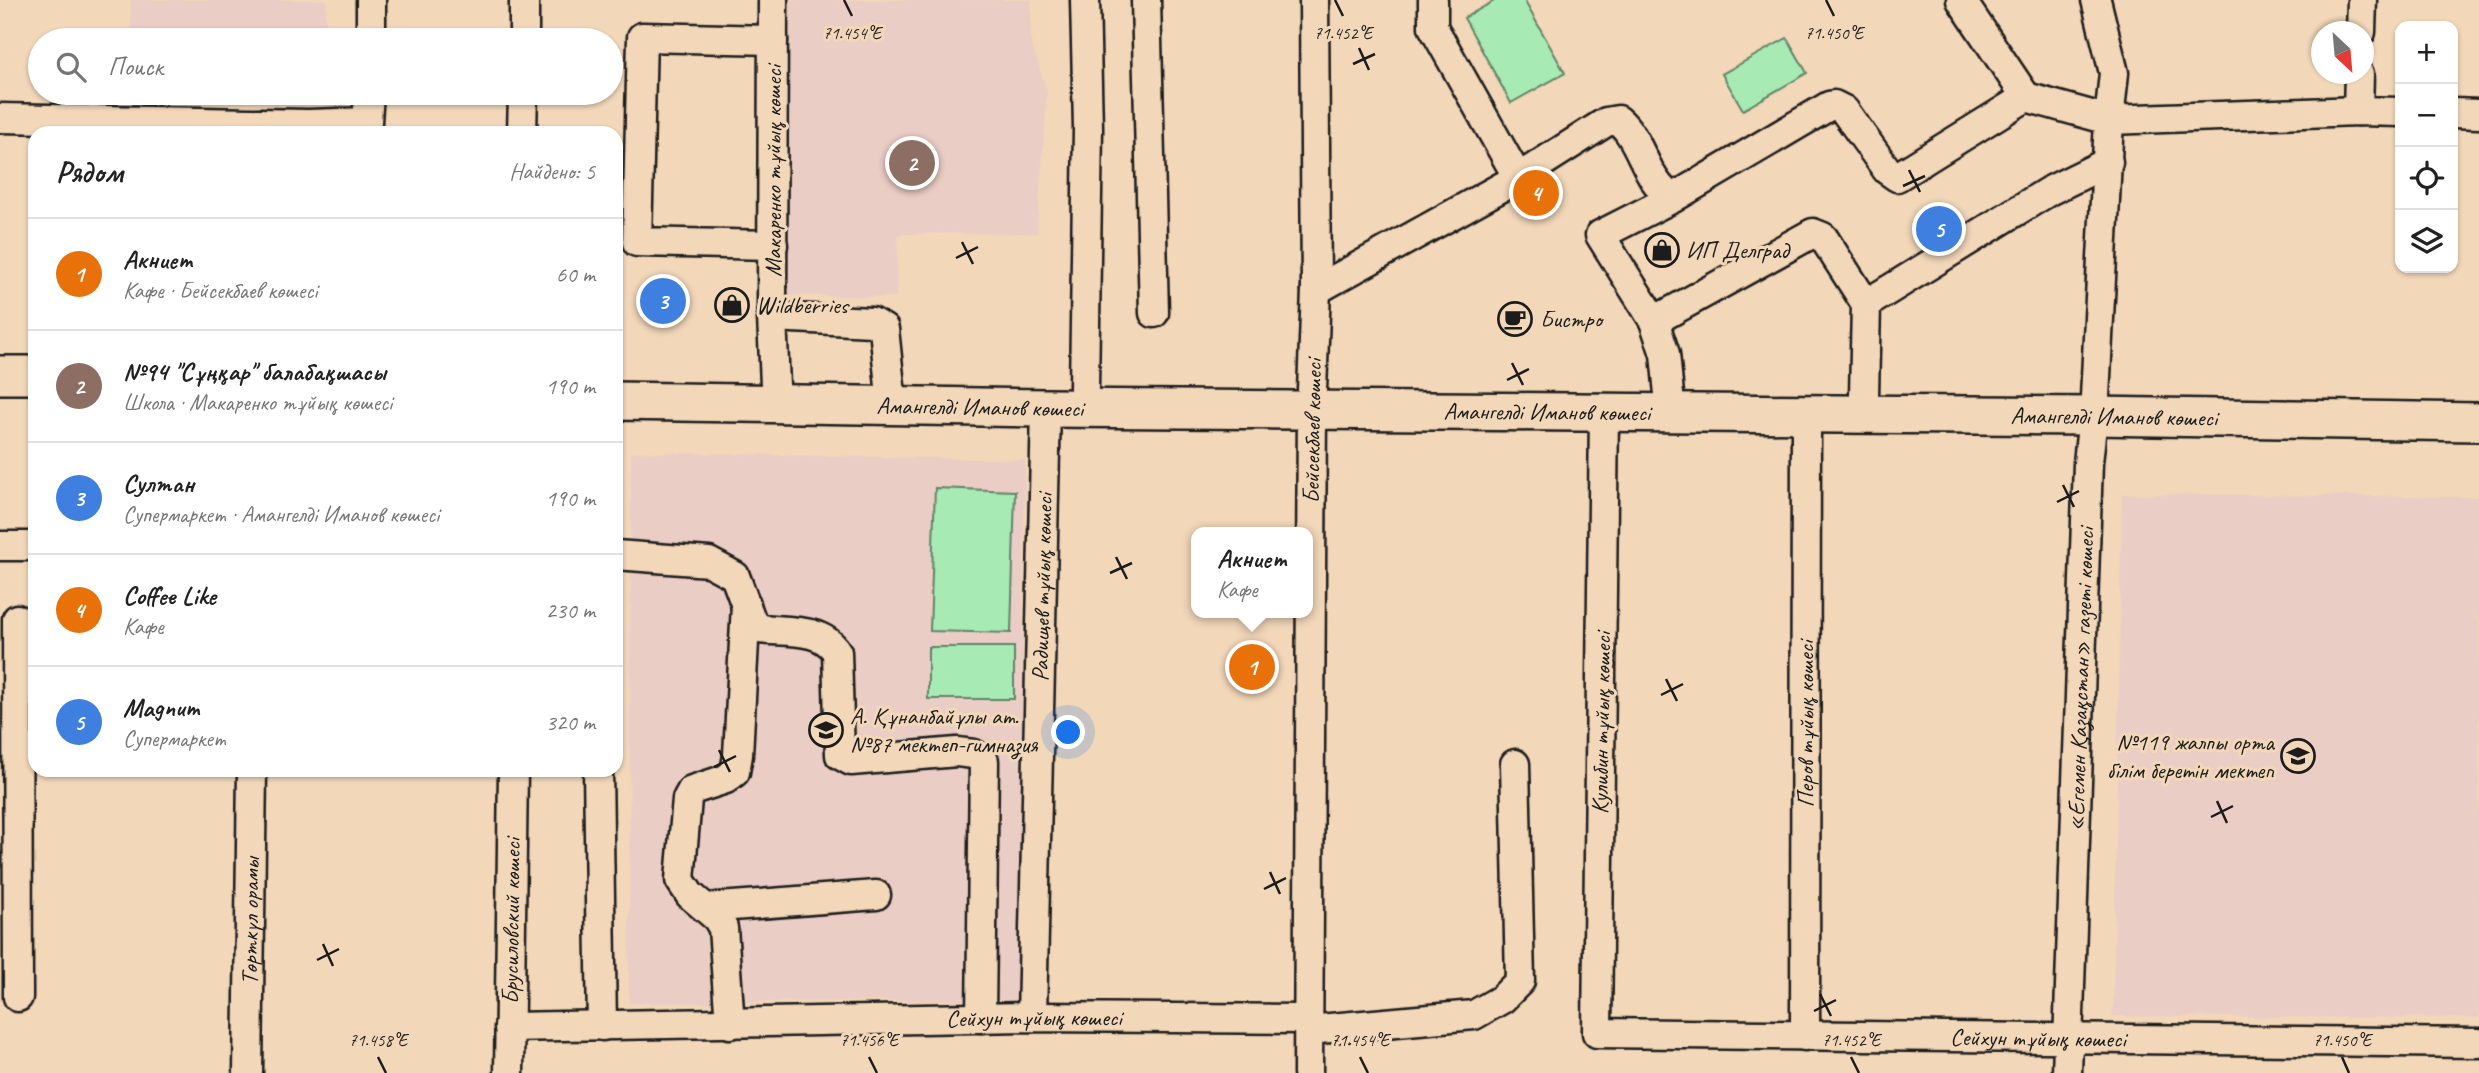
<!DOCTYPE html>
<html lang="ru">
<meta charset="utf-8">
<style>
:root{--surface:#fff;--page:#f2f2f2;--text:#222;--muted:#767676;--line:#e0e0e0;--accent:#b45309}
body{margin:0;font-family:Caveat,sans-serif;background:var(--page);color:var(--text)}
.controls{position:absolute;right:21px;top:21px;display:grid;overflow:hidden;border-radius:14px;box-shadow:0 2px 5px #0004}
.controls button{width:63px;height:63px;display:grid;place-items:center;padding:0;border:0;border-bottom:2px solid var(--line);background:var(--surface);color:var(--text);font:35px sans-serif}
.compass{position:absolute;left:2311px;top:21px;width:63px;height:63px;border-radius:50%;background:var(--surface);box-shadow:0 2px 5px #0004;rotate:154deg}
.you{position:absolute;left:1069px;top:733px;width:24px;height:24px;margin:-18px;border:5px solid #fff;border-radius:50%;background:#1a73e8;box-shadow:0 0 0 10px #1a73e833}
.badge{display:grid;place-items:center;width:46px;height:46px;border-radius:50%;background:var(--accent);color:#fff;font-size:23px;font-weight:700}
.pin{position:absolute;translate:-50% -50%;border:4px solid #fff;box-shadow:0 2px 7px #0006}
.popup{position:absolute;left:1191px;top:527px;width:122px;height:91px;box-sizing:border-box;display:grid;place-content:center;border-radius:14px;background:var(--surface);filter:drop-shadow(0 2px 5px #0005);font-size:23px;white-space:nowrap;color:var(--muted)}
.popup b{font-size:26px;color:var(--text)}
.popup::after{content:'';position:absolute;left:50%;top:100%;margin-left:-14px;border:14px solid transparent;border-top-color:var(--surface)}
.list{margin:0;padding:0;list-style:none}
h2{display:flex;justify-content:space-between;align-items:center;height:91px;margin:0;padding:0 28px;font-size:30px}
h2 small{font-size:23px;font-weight:400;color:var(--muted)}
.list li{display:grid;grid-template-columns:46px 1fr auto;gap:21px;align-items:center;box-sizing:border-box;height:112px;padding:0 28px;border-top:2px solid var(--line)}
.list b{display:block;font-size:26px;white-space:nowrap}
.list p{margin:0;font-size:23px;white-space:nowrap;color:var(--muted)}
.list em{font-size:23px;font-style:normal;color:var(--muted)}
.icon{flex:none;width:38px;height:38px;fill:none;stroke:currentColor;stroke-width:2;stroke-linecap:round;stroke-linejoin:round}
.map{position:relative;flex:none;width:2479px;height:1073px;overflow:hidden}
.search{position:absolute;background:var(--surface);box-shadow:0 2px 5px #0004;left:28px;top:28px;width:595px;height:77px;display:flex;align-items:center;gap:18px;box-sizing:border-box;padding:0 24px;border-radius:38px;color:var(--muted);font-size:26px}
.panel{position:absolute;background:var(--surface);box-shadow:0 2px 5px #0004;left:28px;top:126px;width:595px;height:651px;border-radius:21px}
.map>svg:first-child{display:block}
</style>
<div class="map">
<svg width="2479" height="1073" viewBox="0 0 2479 1073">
<rect width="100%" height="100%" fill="#f2d7b9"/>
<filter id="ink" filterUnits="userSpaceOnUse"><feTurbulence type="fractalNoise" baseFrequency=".0143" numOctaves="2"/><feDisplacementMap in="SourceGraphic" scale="14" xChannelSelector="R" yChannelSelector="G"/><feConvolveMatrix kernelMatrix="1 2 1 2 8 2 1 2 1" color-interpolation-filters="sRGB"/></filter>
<g filter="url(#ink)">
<!-- built -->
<path fill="#eacdc5" d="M 131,0 L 326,0 L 326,40 L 131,40 Z
M 786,0 L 1031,0 L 1031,43 L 1047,92 L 1037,233 L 898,234 L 896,297 L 781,295 Z
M 131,93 L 326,93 L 326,95 L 131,96 Z
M 631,452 L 1025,460 L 1019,1000 L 629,1003 Z
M 2122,494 L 2479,497 L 2479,1018 L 2113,1016 Z"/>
<!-- grass -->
<path fill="#a7eab4" stroke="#628368" stroke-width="2" d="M 1496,0 L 1524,0 L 1565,73 L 1511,103 L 1464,18 Z
M 1787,38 L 1807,73 L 1743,110 L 1722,74 Z
M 935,488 L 1015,491 L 1011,633 L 930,631 Z
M 928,647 L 1014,647 L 1014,699 L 928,699 Z"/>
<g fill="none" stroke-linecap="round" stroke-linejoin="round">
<!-- minor casing -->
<g stroke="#1c1c1c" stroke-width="33">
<g id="minor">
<path d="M 371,0 L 371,40"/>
<path d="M 773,0 L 772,317 L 775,385"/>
<path d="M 1146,0 L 1154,313"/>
<path d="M 1961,0 L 2026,97 L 2109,120 L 2358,111 L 2400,112"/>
<path d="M 2361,32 L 2362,0"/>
<path d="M 524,40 L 524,0"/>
<path d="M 773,40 L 642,37 L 637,242 L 773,245"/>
<path d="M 2358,111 L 2359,74"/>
<path d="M 2453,113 L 2479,114"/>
<path d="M 0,118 L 308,124 L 367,122 L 369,93"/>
<path d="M 522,133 L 523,93"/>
<path d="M 1518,178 L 1606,122 L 1618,120 C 1643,141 1645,182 1673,198 L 1829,106 L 1834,105 L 1844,110 L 1887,170 L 1897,177 L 2026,97"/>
<path d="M 1316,290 L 1518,178 L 1433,27 L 1433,0"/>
<path d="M 1866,304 L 2049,191 L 2108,162"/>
<path d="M 772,317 L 872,322 L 884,329 L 890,386"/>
<path d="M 1654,321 L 1813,233 L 1823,237 L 1866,304 L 1864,396"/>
<path d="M 1084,388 L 1088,128 L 1085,0"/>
<path d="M 1312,390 L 1316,290 L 1314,0"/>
<path d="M 1669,394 L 1665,354 L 1654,321 L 1600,235 L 1673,198"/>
<path d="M 2095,397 L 2109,120 L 2114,73 L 2096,0"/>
<path id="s1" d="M 1604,412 L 1597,1033 L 2479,1043"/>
<path d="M 0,546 L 35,546"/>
<path d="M 616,555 L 709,562 L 735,576 L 752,622 L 759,629 C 786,632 821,627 837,652 L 840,755 L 851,761 L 957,752 L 974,754 L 984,761 L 981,1018"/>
<path d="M 17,619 L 18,997"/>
<path d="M 598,770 L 602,1026"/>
<path d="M 706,908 L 876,895"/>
<path id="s2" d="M 1032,1017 L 1046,408"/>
<path d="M 730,1024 L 723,928 L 717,918 L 690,895 L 680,880 L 687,799 L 692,790 L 726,779 L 735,772 L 738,755 L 746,604"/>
<path id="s3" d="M 509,1027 L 1032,1017 L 1308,1019"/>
<path d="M 1308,1030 L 1474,1015 L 1502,999 L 1520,981 L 1515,764"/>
<path id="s4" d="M 1805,1036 L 1806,414"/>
<path id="s5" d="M 248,1073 L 252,770"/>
<path id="s6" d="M 509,1073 L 513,770"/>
<path d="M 1308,1073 L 1312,409"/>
<path id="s7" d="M 2067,1073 L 2088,463 L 2093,416"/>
</g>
</g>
<!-- major casing -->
<g stroke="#1c1c1c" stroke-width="42">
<g id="major">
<path d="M 0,375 L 35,375"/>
<path id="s8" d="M 616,401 L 1046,408 L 2093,416 L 2479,422"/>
</g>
</g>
<!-- minor -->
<use href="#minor" stroke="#f2d7b9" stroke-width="28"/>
<!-- major -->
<use href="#major" stroke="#f2d7b9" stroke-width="37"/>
</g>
</g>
<!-- ticks -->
<path fill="none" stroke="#1c1c1c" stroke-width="2.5" d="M 844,0 L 852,16M 1335,0 L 1343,16M 1826,0 L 1834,16M 1359,48 L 1369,70M 1353,64 L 1375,54M 1909,170 L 1920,192M 1903,186 L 1925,176M 962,242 L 973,264M 956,258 L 978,247M 1512,363 L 1523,385M 1507,380 L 1529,369M 2063,485 L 2074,507M 2057,502 L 2079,491M 1116,557 L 1127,579M 1110,573 L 1132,563M 1666,679 L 1677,701M 1661,695 L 1683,684M 719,750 L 730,772M 714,767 L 736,756M 2217,801 L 2227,823M 2211,817 L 2233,806M 1270,872 L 1280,894M 1264,889 L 1286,878M 323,944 L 333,966M 317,960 L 339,949M 1820,994 L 1831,1016M 1814,1011 L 1836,1000M 378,1057 L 386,1073M 869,1057 L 877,1073M 1360,1057 L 1368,1073M 1851,1057 L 1859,1073M 2342,1057 L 2349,1073"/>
<!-- icons -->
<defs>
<g id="shop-ring" transform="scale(1.75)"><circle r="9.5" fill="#f2d7b9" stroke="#1c1c1c" stroke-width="1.5"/><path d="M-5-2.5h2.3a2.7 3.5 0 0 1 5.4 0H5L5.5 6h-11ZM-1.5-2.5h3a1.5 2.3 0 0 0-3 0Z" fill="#1c1c1c"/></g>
<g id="cafe-ring" transform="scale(1.75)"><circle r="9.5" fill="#f2d7b9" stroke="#1c1c1c" stroke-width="1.5"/><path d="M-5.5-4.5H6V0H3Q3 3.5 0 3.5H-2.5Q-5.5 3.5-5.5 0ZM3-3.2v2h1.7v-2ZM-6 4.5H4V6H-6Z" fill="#1c1c1c"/></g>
<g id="school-ring" transform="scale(1.75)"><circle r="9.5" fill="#f2d7b9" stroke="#1c1c1c" stroke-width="1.5"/><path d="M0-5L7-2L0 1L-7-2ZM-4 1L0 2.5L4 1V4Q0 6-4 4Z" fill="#1c1c1c"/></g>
</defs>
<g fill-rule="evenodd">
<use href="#shop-ring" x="1662" y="250"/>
<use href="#shop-ring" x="732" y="305"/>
<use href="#cafe-ring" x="1515" y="319"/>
<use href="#school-ring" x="826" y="730"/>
<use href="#school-ring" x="2298" y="756"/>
</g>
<g text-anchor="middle" stroke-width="6" stroke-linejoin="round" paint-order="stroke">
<!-- street labels -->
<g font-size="24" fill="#1c1c1c" stroke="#f2d7b9">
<text transform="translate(773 171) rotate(-90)" y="8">Макаренко тұйық көшесі</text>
<text dy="8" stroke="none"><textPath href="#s8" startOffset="364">Амангелді Иманов көшесі</textPath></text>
<text dy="8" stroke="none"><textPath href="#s8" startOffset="931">Амангелді Иманов көшесі</textPath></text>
<text dy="8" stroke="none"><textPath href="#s8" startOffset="1498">Амангелді Иманов көшесі</textPath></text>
<text transform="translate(1312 431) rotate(-89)" y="8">Бейсекбаев көшесі</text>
<text dy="8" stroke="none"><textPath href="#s2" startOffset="430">Радищев тұйық көшесі</textPath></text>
<text dy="8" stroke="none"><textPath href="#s7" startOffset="394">«Егемен Қазақстан» газеті көшесі</textPath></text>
<text transform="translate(1601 723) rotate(-89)" y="8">Кулибин тұйық көшесі</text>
<text dy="8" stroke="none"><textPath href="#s4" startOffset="312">Перов тұйық көшесі</textPath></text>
<text dy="8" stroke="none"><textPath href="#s6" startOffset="152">Брусиловский көшесі</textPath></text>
<text dy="8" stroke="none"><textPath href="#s5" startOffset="152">Төрткүл орамы</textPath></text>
<text dy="8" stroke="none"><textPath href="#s3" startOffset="525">Сейхун тұйық көшесі</textPath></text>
<text dy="8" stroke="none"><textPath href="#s1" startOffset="1062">Сейхун тұйық көшесі</textPath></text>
</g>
<!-- poi labels -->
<g font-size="24" fill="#1c1c1c" stroke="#f2d7b9" text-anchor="start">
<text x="1686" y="258">ИП Делград</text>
<text x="756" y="313">Wildberries</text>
<text x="1540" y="327">Бистро</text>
<text x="850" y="724">А. Құнанбайұлы ат.<tspan x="850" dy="28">№87 мектеп-гимназия</tspan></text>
<text x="2274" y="750" text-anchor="end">№119 жалпы орта<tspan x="2274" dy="28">білім беретін мектеп</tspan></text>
</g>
</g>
<g font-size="18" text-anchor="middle" fill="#1c1c1c" stroke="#f2d7b9" stroke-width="6" stroke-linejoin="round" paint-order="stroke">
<text x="852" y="39">71.454°E</text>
<text x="1834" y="39">71.450°E</text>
<text x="1343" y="39">71.452°E</text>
<text x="378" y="1046">71.458°E</text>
<text x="869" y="1046">71.456°E</text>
<text x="1360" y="1046">71.454°E</text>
<text x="1851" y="1046">71.452°E</text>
<text x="2342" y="1046">71.450°E</text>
</g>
</svg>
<div class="controls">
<button>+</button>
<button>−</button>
<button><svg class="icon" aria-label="locate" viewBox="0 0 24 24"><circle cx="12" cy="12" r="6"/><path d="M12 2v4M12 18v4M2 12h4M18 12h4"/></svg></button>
<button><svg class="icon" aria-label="layers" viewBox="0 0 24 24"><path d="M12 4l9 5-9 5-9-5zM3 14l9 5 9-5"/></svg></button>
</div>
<svg class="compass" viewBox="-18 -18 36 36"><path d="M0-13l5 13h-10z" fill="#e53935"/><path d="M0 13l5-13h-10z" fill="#767676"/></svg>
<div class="you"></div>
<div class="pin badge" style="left:1252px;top:667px;background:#e8710a">1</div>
<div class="popup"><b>Акниет</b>Кафе</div>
<div class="pin badge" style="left:912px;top:163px;background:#8d6e63">2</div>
<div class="pin badge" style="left:663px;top:301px;background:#3f7fe0">3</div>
<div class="pin badge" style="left:1536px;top:193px;background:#e8710a">4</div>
<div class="pin badge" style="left:1939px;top:229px;background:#3f7fe0">5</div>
<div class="search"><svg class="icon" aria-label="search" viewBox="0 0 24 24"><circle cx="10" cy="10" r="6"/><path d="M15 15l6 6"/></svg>Поиск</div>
<section class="panel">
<h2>Рядом<small>Найдено: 5</small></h2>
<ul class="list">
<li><span class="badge" style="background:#e8710a">1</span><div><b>Акниет</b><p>Кафе · Бейсекбаев көшесі</p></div><em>60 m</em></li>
<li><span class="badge" style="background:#8d6e63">2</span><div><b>№94 &quot;Сұңқар&quot; балабақшасы</b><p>Школа · Макаренко тұйық көшесі</p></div><em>190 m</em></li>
<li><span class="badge" style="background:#3f7fe0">3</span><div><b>Султан</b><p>Супермаркет · Амангелді Иманов көшесі</p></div><em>190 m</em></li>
<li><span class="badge" style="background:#e8710a">4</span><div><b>Coffee Like</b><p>Кафе</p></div><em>230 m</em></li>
<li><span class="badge" style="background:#3f7fe0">5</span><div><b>Magnum</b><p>Супермаркет</p></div><em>320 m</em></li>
</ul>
</section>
</div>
